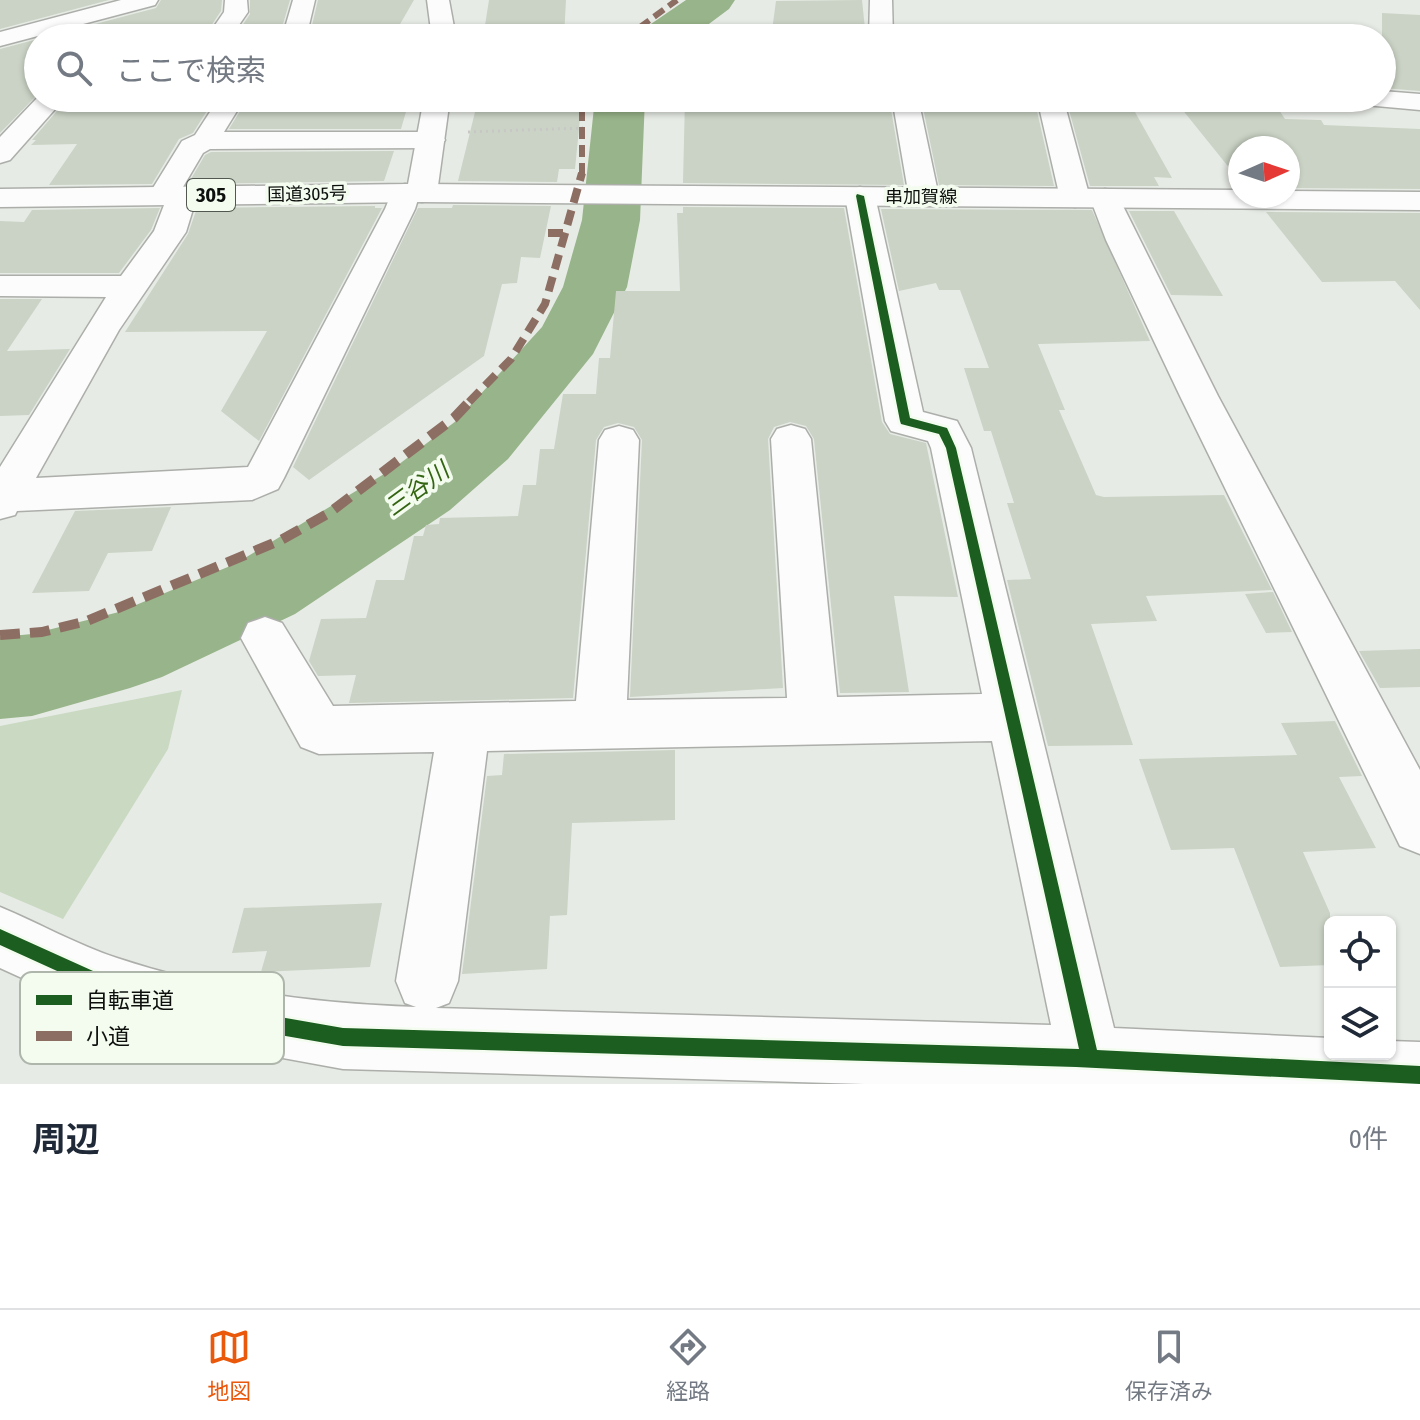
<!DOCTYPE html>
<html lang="ja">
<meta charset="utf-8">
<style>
:root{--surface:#fff;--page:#f6f6f7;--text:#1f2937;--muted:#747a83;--line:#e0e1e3;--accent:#ea580c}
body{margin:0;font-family:"Fira Sans Condensed","Noto Sans JP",sans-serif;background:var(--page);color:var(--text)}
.controls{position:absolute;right:24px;bottom:24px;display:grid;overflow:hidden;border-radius:12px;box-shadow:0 2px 6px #0004}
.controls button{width:72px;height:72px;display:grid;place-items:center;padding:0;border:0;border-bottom:2px solid var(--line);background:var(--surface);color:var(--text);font:40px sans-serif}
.compass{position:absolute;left:1228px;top:136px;width:72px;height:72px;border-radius:50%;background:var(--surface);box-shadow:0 2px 6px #0004;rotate:87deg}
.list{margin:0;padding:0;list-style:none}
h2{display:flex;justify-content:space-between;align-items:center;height:104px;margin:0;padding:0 32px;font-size:34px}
h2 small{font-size:26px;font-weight:400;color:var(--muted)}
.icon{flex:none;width:44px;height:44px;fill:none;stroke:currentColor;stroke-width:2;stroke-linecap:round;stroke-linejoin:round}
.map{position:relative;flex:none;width:1420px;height:1084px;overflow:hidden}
.search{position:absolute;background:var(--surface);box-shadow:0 2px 6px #0004;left:24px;right:24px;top:24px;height:88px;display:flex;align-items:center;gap:20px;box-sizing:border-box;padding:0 28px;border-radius:44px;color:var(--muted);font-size:30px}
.sheet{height:224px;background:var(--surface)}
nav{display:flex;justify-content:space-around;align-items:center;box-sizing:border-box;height:112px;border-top:2px solid var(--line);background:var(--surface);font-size:22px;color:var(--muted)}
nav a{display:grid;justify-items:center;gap:4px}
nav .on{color:var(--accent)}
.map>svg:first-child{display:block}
</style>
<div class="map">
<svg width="1420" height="1084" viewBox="0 0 1420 1084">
<rect width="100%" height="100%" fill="#e7ebe5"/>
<!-- green -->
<path fill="#c9d9c2" d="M 182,690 L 168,749 L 63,919 L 0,892 L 0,726 Z"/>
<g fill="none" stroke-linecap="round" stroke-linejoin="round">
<!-- river -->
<path fill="#98b48a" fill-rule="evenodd" d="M 686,0 L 735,0 L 729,9 L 690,38 L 639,38 L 645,28 Z
M 595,98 L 645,98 L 640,220 L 627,287 L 593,354 L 508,459 L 450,510 L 295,614 L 162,677 L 130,688 L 32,716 L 0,719 L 0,637 L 32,634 L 119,612 L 235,564 L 394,468 L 456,421 L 542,327 L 563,287 L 582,220 Z"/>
</g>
<!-- building -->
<path fill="#cad3c5" d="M 0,0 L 109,0 L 0,29 Z
M 161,0 L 222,0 L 221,11 L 203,38 L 42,38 L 156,8 Z
M 250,0 L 290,0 L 279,38 L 234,38 L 250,14 Z
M 318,0 L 414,0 L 392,38 L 309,38 Z
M 489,0 L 566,0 L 564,38 L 483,38 Z
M 862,0 L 866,38 L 771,38 L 776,1 Z
M 1382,13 L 1420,15 L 1420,91 L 1382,88 Z
M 38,39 L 38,94 L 0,133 L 0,49 Z
M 68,98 L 215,98 L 193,133 L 179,139 L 152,184 L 49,185 L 77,144 L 31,145 L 36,140 L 32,140 Z
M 248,98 L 410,98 L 401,129 L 229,129 Z
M 473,98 L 582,98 L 575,169 L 559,169 L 557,182 L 458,181 L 475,112 L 471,112 Z
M 685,98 L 889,98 L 904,185 L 683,183 Z
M 921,98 L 1034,98 L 1054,186 L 939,185 Z
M 1173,98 L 1271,98 L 1285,119 L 1321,120 L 1324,125 L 1420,129 L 1420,189 L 1288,188 L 1288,148 L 1240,148 L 1239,180 Z
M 1069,110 L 1135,112 L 1172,178 L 1154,177 L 1159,186 L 1090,186 Z
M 394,151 L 384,181 L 188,184 L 205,155 L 211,152 Z
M 453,205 L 551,206 L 540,258 L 521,257 L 517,283 L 502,284 L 484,356 L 309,480 L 293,467 L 418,208 L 452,208 Z
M 375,206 L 375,208 L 382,208 L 259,441 L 221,411 L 267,331 L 125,332 L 188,234 L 197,208 Z
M 683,207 L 844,208 L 882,422 L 890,434 L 926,443 L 958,597 L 894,596 L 909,692 L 840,693 L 814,439 L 806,426 L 790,422 L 774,427 L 768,439 L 783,688 L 630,697 L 642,440 L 634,427 L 618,423 L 604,427 L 596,440 L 573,698 L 349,703 L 356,675 L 318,676 L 309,661 L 321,619 L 366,618 L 376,580 L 404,580 L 414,536 L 423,536 L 426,525 L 439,524 L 440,518 L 518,516 L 523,485 L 536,485 L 540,449 L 554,449 L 563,394 L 596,394 L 599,358 L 610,358 L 616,291 L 680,291 L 677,213 L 683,213 Z
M 160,208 L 151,230 L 119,273 L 0,273 L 0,221 L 24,222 L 32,210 Z
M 881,209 L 1092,210 L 1150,341 L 1038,344 L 1065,410 L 1059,410 L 1096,495 L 1104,497 L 1224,495 L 1272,590 L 1146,596 L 1157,621 L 1091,624 L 1133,745 L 1048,746 L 1007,580 L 1031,579 L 1007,503 L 1014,503 L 991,431 L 984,431 L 964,368 L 989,368 L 960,290 L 939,290 L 936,283 L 899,291 Z
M 1129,211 L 1174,211 L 1223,296 L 1171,295 Z
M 1266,212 L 1420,213 L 1420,310 L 1395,281 L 1322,282 Z
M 0,299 L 42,299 L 7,351 L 70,349 L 29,415 L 0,416 Z
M 171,507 L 152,551 L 108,553 L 89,591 L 32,593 L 75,511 Z
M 1273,592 L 1292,632 L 1266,633 L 1245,594 Z
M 1420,649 L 1420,687 L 1380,688 L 1359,651 Z
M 1335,721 L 1362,776 L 1339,777 L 1376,848 L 1303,852 L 1330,913 L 1330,965 L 1280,967 L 1234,848 L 1171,850 L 1139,759 L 1297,755 L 1281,723 Z
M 675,750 L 675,820 L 572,823 L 567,915 L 550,916 L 547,969 L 462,974 L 487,776 L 502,775 L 504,754 Z
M 382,903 L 370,967 L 261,972 L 267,951 L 232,953 L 244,908 Z"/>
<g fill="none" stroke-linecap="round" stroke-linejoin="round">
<!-- minor casing -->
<g stroke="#acaeaa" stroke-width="3">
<path id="minor" d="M 121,0 L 158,0 L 155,5 L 0,46 L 0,32 Z
M 225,0 L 247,0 L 248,12 L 230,38 L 206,38 L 224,12 Z
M 293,0 L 315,0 L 306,38 L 282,38 Z
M 870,0 L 892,0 L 893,38 L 869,38 Z
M 1382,91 L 1420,94 L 1420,110 L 1354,104 L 1350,98 L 1382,98 Z
M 38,97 L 65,98 L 10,160 L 0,163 L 0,137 Z
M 219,98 L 245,98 L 224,132 L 431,132 L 441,134 L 445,140 L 441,146 L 431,148 L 210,149 L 203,153 L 183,187 L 193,190 L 197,196 L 186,232 L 119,330 L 36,478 L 248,467 L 385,209 L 394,187 L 405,184 L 416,187 L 420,193 L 415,209 L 284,478 L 278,489 L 252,500 L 17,511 L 15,515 L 0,519 L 0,467 L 106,297 L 0,296 L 0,276 L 121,276 L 154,231 L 164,205 L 152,202 L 148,196 L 182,141 L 195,135 Z
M 892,98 L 918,98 L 939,197 L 935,203 L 924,206 L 913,203 L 909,197 Z
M 1037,98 L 1063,98 L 1090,198 L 1094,192 L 1105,189 L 1116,192 L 1218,396 L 1420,770 L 1420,854 L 1400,846 L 1180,396 L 1106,240 L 1090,198 L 1086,204 L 1075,207 L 1064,204 L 1060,198 Z
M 860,187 L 871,190 L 875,196 L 923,412 L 957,421 L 971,448 L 1114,1028 L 1330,1038 L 1330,1054 L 1390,1054 L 1390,1041 L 1420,1042 L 1420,1084 L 864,1084 L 343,1069 L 211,1045 L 112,1019 L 0,968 L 0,907 C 39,923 77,945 117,958 C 213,990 316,1004 416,1007 L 405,1003 L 396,981 L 434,752 L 319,754 L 301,747 L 241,638 L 248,623 L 265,617 L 282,623 L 333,706 L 576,701 L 599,440 L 605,430 L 619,426 L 633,430 L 639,440 L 627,700 L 787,698 L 771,439 L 777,429 L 791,425 L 805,429 L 811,439 L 837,697 L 982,694 L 931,448 L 928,441 L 891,431 L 885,421 L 845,196 L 849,190 ZM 992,741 L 1051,1025 L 436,1008 L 449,1003 L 458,981 L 487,751 Z"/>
</g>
<!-- major casing -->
<g stroke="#acaeaa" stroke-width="3">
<path id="major" d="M 422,184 L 1240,190 L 1240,196 L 1288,196 L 1288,191 L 1420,192 L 1420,210 L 422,202 L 411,199 L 407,193 L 411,187 Z"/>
</g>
<!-- highway casing -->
<g stroke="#acaeaa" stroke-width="3">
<path id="highway" d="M 427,0 L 449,0 L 456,38 L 432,38 Z
M 424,98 L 450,98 L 437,193 L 433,199 L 422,202 L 0,207 L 0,189 L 408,184 Z"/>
</g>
<!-- path -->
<path stroke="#c7c8c6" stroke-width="3" stroke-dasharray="2 4" stroke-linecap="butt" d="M 468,132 L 583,128"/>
<!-- minor -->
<use href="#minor" fill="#fbfcfb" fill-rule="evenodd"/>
<!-- major -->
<use href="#major" fill="#fbfcfb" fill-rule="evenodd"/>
<!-- highway -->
<use href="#highway" fill="#fbfcfb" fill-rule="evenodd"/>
<!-- quiet-far2 -->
<path stroke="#8d6e63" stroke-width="6" stroke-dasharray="12 6" stroke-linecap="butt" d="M 625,38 L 677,0
M 582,175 L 582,98"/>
<!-- quiet-far1 -->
<path stroke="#8d6e63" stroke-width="8" stroke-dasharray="15 8" stroke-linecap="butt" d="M 548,233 L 567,233
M 469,402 L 511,359 L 545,304 L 582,173"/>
<!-- quiet -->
<path stroke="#8d6e63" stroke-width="10" stroke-dasharray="20 10" stroke-linecap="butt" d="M 0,635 L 42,632 L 87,621 L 281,540 L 329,513 L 454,418 L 471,400"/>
<!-- cycleway casing -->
<g stroke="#f3fcef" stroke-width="5">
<path id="cycleway" d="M 857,194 L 864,196 L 910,418 L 947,428 L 956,448 L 1097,1050 L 1420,1066 L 1420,1084 L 1076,1067 L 343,1046 L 211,1023 L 112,996 L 0,945 L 0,929 L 113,980 L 211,1005 L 343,1028 L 1079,1049 L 946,448 L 939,434 L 901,424 L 900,421 L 856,196 Z"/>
</g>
<!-- cycleway -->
<use href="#cycleway" fill="#1b5e20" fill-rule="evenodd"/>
</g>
<g text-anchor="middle" stroke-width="7" stroke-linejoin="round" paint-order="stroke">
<!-- far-street labels -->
<g font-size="18" fill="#0d100c" stroke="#f3fcef">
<text transform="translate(307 194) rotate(-1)" y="6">国道305号</text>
<text x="921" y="203">串加賀線</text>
</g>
<!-- shield labels -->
<rect fill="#f3fcef" stroke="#525750" stroke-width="2" x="187" y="179" width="48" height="32" rx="6"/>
<g font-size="20" font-weight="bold" fill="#0d100c">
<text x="211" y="202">305</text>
</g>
<!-- water labels -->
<g font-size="24" font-style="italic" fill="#346512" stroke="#f3fcef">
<text transform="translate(417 489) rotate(-36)" y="8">三谷川</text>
</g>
</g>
<!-- legend -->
<rect x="20" y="972" width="264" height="92" rx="12" fill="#f3fcef" stroke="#aeb5ab" stroke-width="2"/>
<rect x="36" y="995" width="36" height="10" fill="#1b5e20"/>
<rect x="36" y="1031" width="36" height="10" fill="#8d6e63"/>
<g font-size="22" fill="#0d100c">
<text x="86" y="1008">自転車道</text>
<text x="86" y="1044">小道</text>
</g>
</svg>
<div class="controls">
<button><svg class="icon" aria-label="locate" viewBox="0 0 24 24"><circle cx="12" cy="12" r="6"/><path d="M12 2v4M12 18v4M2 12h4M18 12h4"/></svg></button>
<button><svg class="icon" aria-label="layers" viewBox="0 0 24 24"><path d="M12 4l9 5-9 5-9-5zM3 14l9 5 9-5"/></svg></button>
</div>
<svg class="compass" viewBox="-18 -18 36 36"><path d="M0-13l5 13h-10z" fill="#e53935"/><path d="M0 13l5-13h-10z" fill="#747a83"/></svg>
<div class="search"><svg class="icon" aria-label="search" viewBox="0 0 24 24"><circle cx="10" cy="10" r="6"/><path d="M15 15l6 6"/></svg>ここで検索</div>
</div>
<section class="sheet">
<h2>周辺<small>0件</small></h2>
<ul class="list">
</ul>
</section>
<nav>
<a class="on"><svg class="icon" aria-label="map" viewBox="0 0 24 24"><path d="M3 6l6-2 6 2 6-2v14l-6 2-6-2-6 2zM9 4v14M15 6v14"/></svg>地図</a>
<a><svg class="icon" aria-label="directions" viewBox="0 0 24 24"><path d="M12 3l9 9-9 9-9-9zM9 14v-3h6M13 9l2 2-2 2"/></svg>経路</a>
<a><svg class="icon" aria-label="saved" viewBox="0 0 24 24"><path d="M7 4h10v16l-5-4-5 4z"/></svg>保存済み</a>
</nav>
